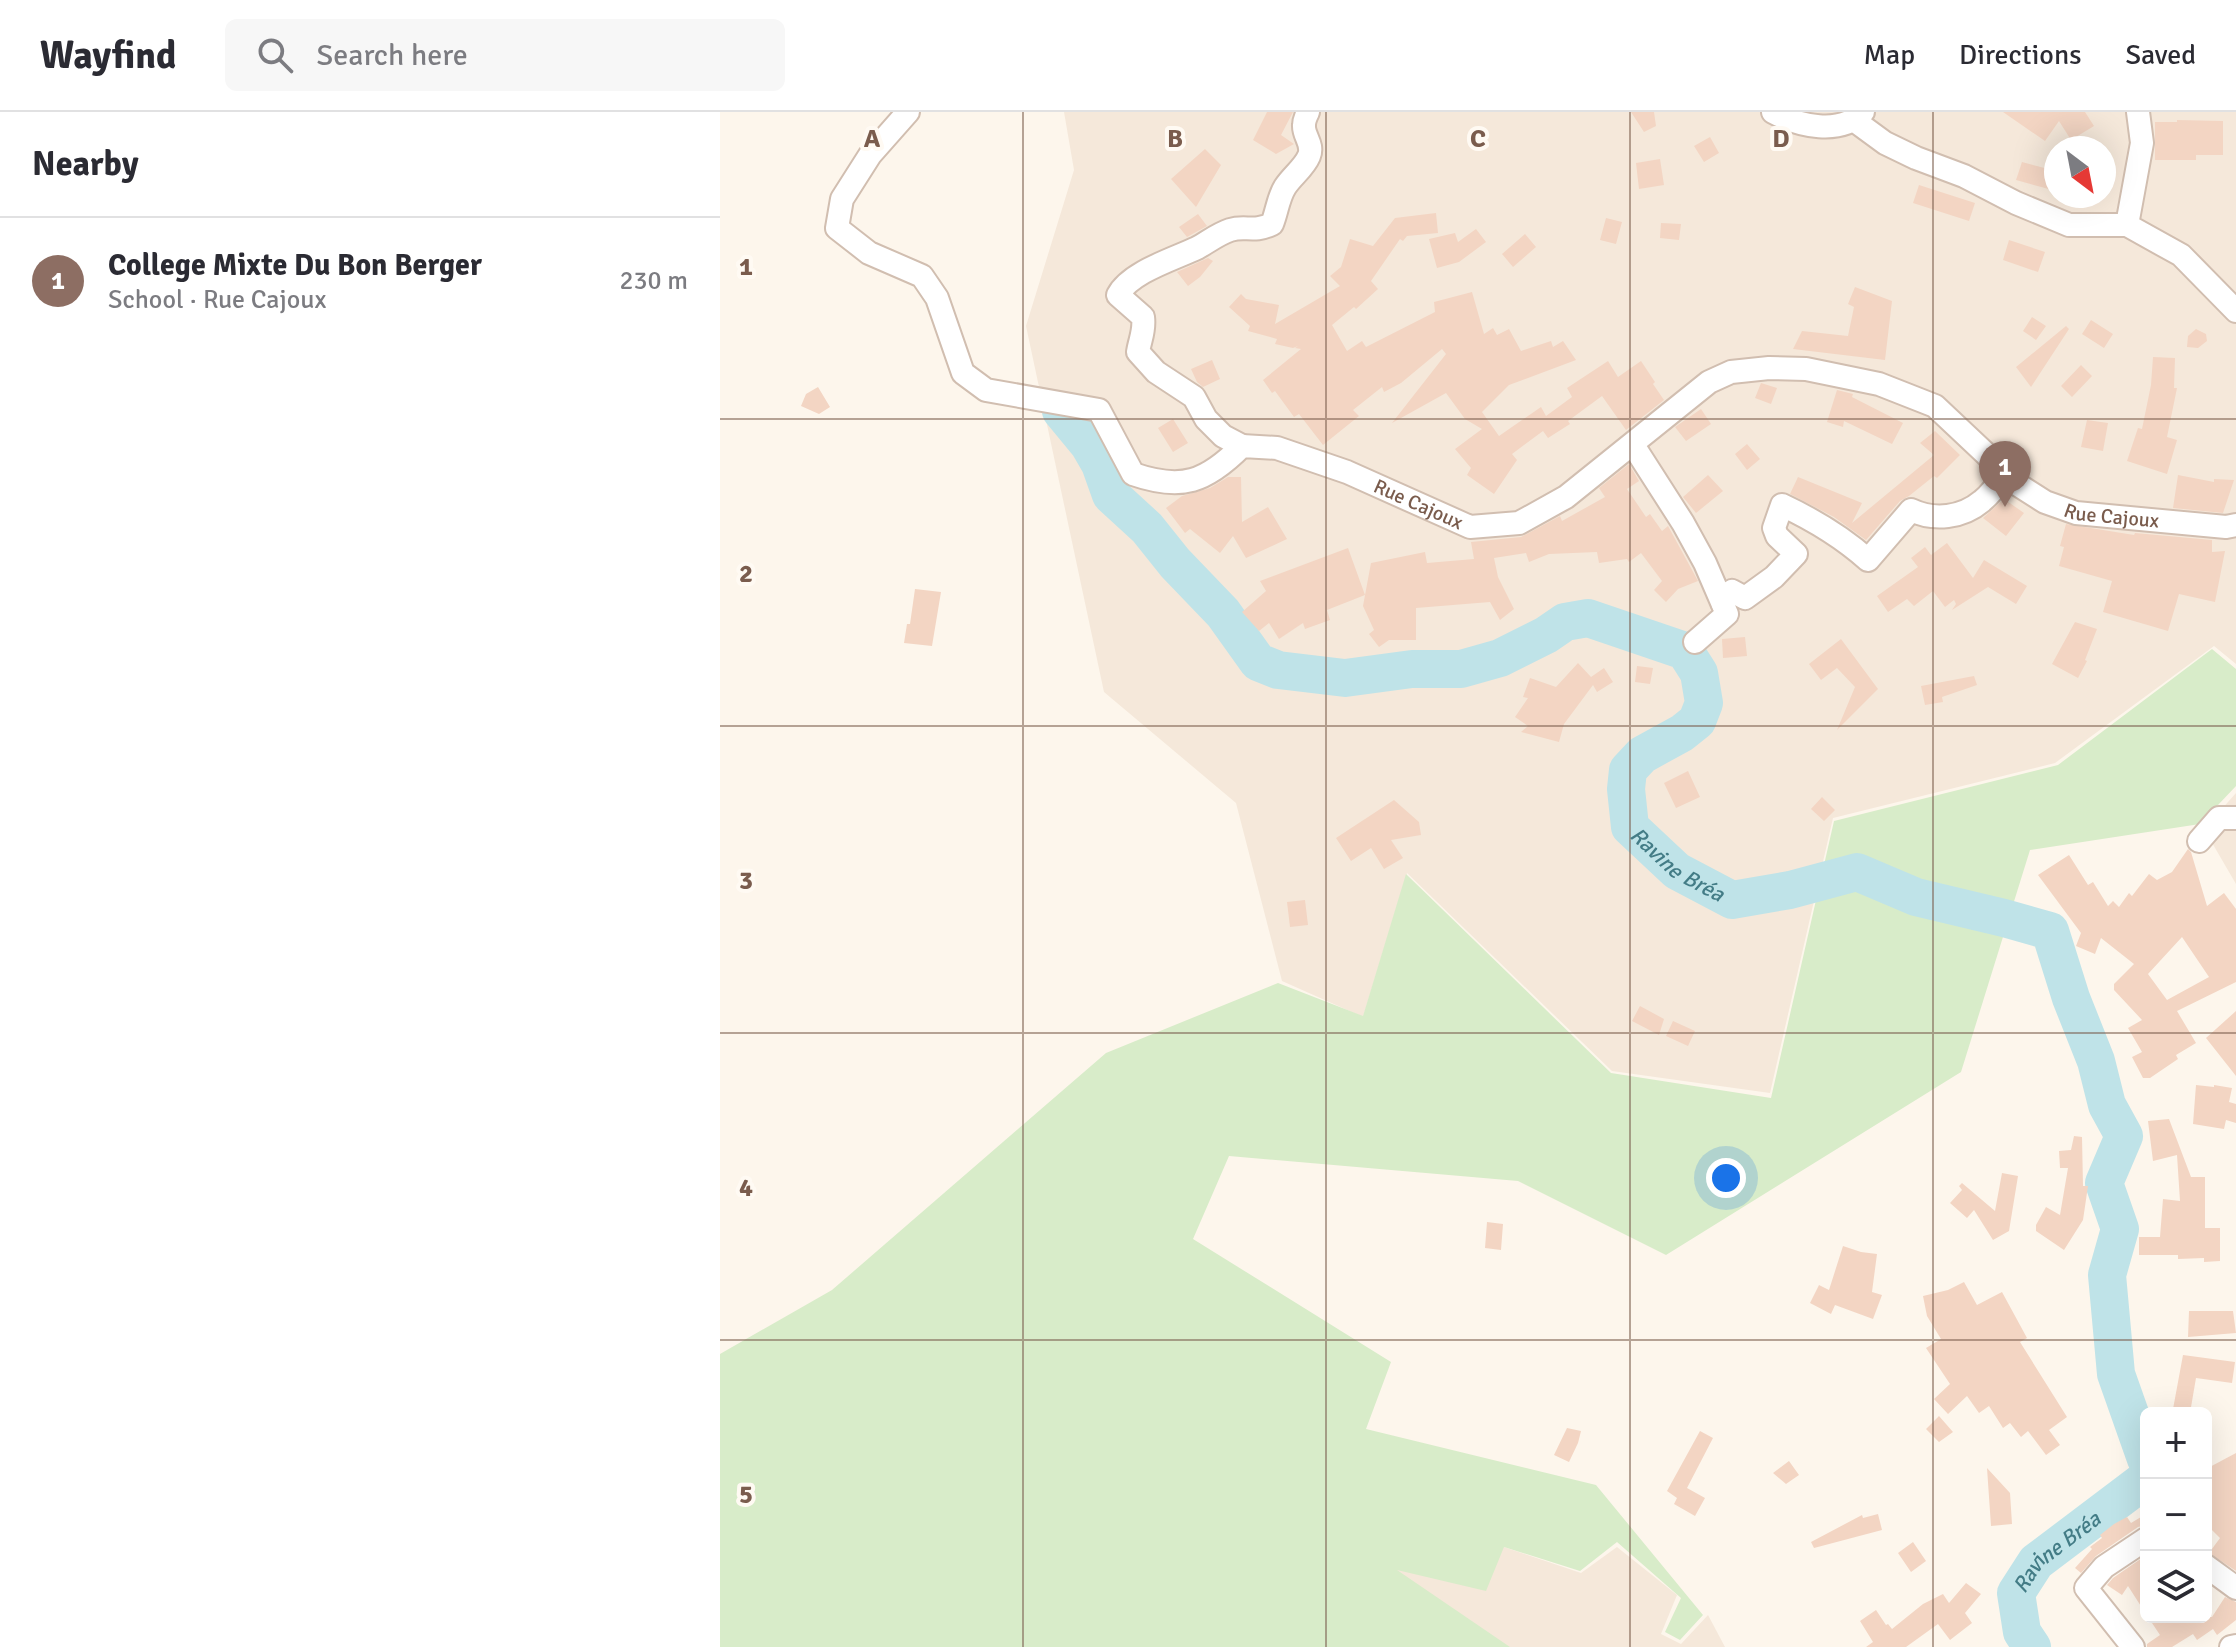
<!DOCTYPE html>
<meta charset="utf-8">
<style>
:root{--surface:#fff;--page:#f7f7f7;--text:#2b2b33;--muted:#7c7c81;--line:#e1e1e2;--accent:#e76f51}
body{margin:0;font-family:Signika,sans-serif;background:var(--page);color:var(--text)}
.controls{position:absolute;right:24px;bottom:24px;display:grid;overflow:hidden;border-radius:12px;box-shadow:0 8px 32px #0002}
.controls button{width:72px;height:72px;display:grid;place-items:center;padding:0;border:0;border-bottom:2px solid var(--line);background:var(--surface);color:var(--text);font:40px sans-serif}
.compass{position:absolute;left:1324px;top:24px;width:72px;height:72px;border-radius:50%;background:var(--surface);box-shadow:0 8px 32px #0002;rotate:148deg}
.you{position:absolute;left:1006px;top:1066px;width:28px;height:28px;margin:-20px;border:6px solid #fff;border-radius:50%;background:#1a73e8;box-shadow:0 0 0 12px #1a73e833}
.badge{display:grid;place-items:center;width:52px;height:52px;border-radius:50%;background:var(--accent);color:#fff;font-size:26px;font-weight:700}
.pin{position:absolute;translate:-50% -66px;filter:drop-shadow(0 2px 4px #0008)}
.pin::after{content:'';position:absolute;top:42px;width:28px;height:24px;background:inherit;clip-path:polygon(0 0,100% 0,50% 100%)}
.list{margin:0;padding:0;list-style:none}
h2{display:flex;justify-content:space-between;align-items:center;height:104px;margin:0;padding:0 32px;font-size:34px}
h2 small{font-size:26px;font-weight:400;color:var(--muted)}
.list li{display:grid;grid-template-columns:52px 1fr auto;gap:24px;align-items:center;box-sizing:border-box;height:128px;padding:0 32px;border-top:2px solid var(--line)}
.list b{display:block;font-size:30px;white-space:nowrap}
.list p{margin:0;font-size:26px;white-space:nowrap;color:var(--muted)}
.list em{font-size:26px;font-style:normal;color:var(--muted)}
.icon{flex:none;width:44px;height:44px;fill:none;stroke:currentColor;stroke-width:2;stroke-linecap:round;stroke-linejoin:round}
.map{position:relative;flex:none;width:1516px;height:1535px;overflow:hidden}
header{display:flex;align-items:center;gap:48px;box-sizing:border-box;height:112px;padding:0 40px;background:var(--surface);border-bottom:2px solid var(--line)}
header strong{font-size:38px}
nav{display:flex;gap:44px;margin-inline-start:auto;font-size:28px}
.search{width:560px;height:72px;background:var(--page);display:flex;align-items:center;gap:20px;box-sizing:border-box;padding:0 28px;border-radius:12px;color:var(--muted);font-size:30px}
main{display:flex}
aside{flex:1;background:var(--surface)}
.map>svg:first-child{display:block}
</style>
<header>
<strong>Wayfind</strong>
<div class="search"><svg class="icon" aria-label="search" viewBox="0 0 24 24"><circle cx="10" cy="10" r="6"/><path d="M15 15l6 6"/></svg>Search here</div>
<nav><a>Map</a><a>Directions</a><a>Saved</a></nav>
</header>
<main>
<aside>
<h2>Nearby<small></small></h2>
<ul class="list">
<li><span class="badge" style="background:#8d6e63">1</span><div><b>College Mixte Du Bon Berger</b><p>School · Rue Cajoux</p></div><em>230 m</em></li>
</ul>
</aside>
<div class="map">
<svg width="1516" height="1535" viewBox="0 0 1516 1535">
<rect width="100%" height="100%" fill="#fdf6ec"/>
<!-- residential -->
<path fill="#f5e8da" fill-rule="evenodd" d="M 344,0 L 1516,0 L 1516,552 L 1494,534 L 1335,651 L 1113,706 L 1050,981 L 892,959 L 687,761 L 643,905 L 562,869 L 516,691 L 384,580 L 306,214 L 354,58 ZM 1336,36 L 1384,36 L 1384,84 L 1336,84 Z
M 1516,681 L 1516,772 L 1484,717 Z
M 784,1435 L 861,1461 L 897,1435 L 957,1483 L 941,1522 L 961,1532 L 988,1503 L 1005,1535 L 679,1535 L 622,1444 Z"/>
<!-- green -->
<path fill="#d8ecc9" d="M 1492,537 L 1516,557 L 1516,674 L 1480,712 L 1310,738 L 1241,960 L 946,1143 L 798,1069 L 509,1044 L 473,1127 L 671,1250 L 646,1317 L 876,1373 L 983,1503 L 960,1528 L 945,1520 L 961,1486 L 897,1430 L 860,1459 L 784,1435 L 766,1479 L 677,1458 L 790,1535 L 0,1535 L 0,1242 L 112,1178 L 386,941 L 558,871 L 643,904 L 686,762 L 891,961 L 1051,986 L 1114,709 L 1338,653 Z"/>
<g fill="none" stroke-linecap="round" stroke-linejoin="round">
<!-- river -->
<g stroke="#bfe3e8" stroke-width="38">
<path id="s1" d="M 341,299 L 369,333 L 380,352 L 391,383 L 427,416 L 455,451 L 503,501 L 538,550 L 558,558 L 625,566 L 692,557 L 741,557 L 780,546 L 826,523 L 845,510 L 868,506 L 965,539 L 979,561 L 984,591 L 977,609 L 962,621 L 922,643 L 908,658 L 906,677 L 910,715 L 957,759 L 1012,788 L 1070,778 L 1137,760 L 1196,785 L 1284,806 L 1330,819 L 1351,886 L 1376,949 L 1387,993 L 1404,1024 L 1384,1071 L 1400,1117 L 1387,1163 L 1396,1262 L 1426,1347"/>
<path id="s2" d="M 1312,1535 L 1302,1520 L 1296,1481 L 1316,1450 L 1426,1367"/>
</g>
</g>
<!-- building -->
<path fill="#f3d5c3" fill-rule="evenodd" d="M 547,0 L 573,0 L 561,23 L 574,32 L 556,42 L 533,28 Z
M 911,0 L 934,0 L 936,14 L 924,20 Z
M 1283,0 L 1365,0 L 1374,14 L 1351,28 L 1339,9 L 1325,29 Z
M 1457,8 L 1503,9 L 1503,43 L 1476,43 L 1476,48 L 1435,48 L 1435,10 L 1457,10 Z
M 990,25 L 999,41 L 984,50 L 974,34 Z
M 485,37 L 501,53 L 476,95 L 451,67 Z
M 940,47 L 944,73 L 919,77 L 916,51 Z
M 1302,50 L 1336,59 L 1336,79 L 1296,68 Z
M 1199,73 L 1255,91 L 1249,109 L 1193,91 Z
M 716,101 L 718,121 L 687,124 L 683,129 L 680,127 L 651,169 L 658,177 L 636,197 L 634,195 L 612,213 L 627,239 L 642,229 L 646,235 L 715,200 L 714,190 L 752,180 L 764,222 L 773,216 L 777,223 L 789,217 L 801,239 L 831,229 L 833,235 L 843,229 L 856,248 L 789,273 L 762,300 L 779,324 L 821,295 L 826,304 L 852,285 L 847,276 L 888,249 L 898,265 L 921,249 L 935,270 L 933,272 L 944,288 L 906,318 L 882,284 L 848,309 L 850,312 L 828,326 L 823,319 L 792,342 L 797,348 L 774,382 L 747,363 L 751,356 L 735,337 L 762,317 L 745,307 L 726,281 L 672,311 L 726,242 L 722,237 L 681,271 L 664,280 L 662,275 L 633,298 L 639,304 L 603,333 L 579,302 L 574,305 L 555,279 L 552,281 L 543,268 L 581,237 L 575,236 L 578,234 L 573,236 L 555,232 L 557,227 L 528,219 L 530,214 L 509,195 L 521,182 L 526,187 L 559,193 L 555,212 L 620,174 L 610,164 L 621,155 L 630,127 L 653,134 L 675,106 Z
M 478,102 L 487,114 L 467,125 L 459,115 Z
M 886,106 L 902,110 L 896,132 L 880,128 Z
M 941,111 L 961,112 L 959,128 L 940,126 Z
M 756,117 L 766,130 L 739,150 L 717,156 L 709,127 L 735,121 L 738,130 Z
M 805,122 L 816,135 L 793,155 L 782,142 Z
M 1289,128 L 1325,140 L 1318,160 L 1283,148 Z
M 488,146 L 493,149 L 480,165 L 468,174 L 457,160 Z
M 1135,175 L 1172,189 L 1165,248 L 1073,237 L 1082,219 L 1128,224 L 1134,195 L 1128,192 Z
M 1312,205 L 1326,214 L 1316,228 L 1303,219 Z
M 1371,208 L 1393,222 L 1384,236 L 1362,222 Z
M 1346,214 L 1349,217 L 1311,275 L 1296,255 Z
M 1476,217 L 1486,222 L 1487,229 L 1478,236 L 1467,235 L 1468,224 Z
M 1433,245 L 1455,246 L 1454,276 L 1457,276 L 1447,325 L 1457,328 L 1447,362 L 1407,349 L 1418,316 L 1422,317 L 1431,273 Z
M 492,248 L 500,267 L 483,275 L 477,270 L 471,257 Z
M 1361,253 L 1372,264 L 1352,285 L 1341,274 Z
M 1041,271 L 1057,276 L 1051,292 L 1035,286 Z
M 98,275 L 110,295 L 99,302 L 81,294 L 86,282 Z
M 1117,278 L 1133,282 L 1132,285 L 1183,311 L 1172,332 L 1124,309 L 1123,315 L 1107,310 Z
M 981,297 L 991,312 L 966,329 L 955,315 Z
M 453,307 L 468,331 L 453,340 L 438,316 Z
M 1367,308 L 1388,311 L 1383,339 L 1361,335 Z
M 1215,319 L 1240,343 L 1217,366 L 1214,364 L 1189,384 L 1180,389 L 1146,428 L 1114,405 L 1070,382 L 1078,365 L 1142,391 L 1132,411 L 1214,343 L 1200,331 Z
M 1027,332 L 1040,347 L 1027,358 L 1015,342 Z
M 909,352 L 919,369 L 907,377 L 926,405 L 930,402 L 942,419 L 948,414 L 978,469 L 958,477 L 946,490 L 934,478 L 942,469 L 921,441 L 909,450 L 907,447 L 879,451 L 877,440 L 829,442 L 809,450 L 806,441 L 774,446 L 778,465 L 794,497 L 780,508 L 770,490 L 696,496 L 696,528 L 669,528 L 659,535 L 649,522 L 654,518 L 643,494 L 651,451 L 705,440 L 707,451 L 754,447 L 751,430 L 801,425 L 840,404 L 842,409 L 885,385 L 879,376 Z
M 988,363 L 1003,379 L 976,401 L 963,385 Z
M 1458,363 L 1494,370 L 1494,367 L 1514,368 L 1503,401 L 1453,396 Z
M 508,365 L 521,365 L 522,410 L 548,395 L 567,427 L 526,446 L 513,424 L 500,441 L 470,417 L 465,421 L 446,396 L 462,384 L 490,376 Z
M 1284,387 L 1304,401 L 1286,424 L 1263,406 Z
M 1346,412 L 1414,423 L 1415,421 L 1492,428 L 1492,440 L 1505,439 L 1495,490 L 1459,482 L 1448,519 L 1383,500 L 1392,469 L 1339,454 L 1344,435 L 1340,434 Z
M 1227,431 L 1253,466 L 1264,448 L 1307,474 L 1296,492 L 1268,475 L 1232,498 L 1236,492 L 1234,488 L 1225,495 L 1213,479 L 1194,494 L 1187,487 L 1168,500 L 1157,484 L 1198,455 L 1191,446 L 1205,435 L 1211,443 Z
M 628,436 L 645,483 L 607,498 L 610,508 L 585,517 L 583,511 L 559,527 L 549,511 L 539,519 L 522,500 L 546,479 L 540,469 Z
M 195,477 L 221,480 L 212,534 L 184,531 L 187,512 L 190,512 Z
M 1355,510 L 1377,517 L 1365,548 L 1367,549 L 1358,566 L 1332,552 Z
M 1025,525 L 1027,544 L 1003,546 L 1002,527 Z
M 1121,527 L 1158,577 L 1117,618 L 1135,575 L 1117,556 L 1101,568 L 1089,552 Z
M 858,551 L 871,565 L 884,556 L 893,570 L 877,580 L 873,573 L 844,612 L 839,630 L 801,620 L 808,614 L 795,605 L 808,586 L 803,585 L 810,566 L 836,575 Z
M 917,554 L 933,556 L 930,572 L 915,570 Z
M 1254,564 L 1257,573 L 1222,585 L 1223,590 L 1205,593 L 1201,574 Z
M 968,659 L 980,685 L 956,696 L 944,671 Z
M 1102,685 L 1115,698 L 1104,709 L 1091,697 Z
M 674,688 L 699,710 L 701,723 L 671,728 L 683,746 L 664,757 L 651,736 L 631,749 L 616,726 Z
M 1468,737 L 1471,740 L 1487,794 L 1504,781 L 1516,797 L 1516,870 L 1457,899 L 1476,931 L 1456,943 L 1458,947 L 1430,966 L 1423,966 L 1412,945 L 1422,940 L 1408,916 L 1422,908 L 1394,878 L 1394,872 L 1414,852 L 1381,826 L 1375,842 L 1356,834 L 1361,821 L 1318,763 L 1349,743 L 1368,773 L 1373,770 L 1388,794 L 1393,789 L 1399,795 L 1409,781 L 1412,784 L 1429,762 L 1437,768 L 1452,760 ZM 1462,825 L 1489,865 L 1447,888 L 1428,862 Z
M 585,788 L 588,813 L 570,815 L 567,790 Z
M 920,894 L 944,907 L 939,923 L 912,909 Z
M 1516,899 L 1516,964 L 1486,926 Z
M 953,909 L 975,919 L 968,934 L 946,924 Z
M 1476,973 L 1494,975 L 1494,973 L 1512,976 L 1509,990 L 1516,992 L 1516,1011 L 1506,1008 L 1504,1017 L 1473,1012 Z
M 1449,1007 L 1471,1065 L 1485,1065 L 1485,1116 L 1500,1116 L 1500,1149 L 1484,1150 L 1484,1146 L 1458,1147 L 1458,1143 L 1419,1143 L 1419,1125 L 1440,1125 L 1443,1087 L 1460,1089 L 1457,1043 L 1433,1049 L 1428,1009 Z
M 1354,1024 L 1362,1025 L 1363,1074 L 1368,1074 L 1363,1108 L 1344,1138 L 1316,1119 L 1316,1113 L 1326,1095 L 1340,1103 L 1348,1056 L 1340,1056 L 1339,1039 L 1351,1038 Z
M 1282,1061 L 1298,1064 L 1289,1119 L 1273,1128 L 1254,1098 L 1247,1106 L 1230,1091 L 1242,1078 L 1239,1074 L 1242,1071 L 1275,1099 Z
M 767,1110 L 783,1112 L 781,1138 L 765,1136 Z
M 1123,1134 L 1141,1140 L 1157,1142 L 1152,1180 L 1162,1183 L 1153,1207 L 1115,1193 L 1111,1202 L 1090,1191 L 1099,1173 L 1109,1178 Z
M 1244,1170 L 1257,1193 L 1282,1180 L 1307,1226 L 1300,1230 L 1347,1305 L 1329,1318 L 1340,1333 L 1326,1343 L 1308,1319 L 1301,1325 L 1290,1311 L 1283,1316 L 1269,1294 L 1259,1301 L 1247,1284 L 1228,1302 L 1214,1287 L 1230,1272 L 1206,1236 L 1221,1227 L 1207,1204 L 1203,1184 L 1228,1178 Z
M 1469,1199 L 1513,1199 L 1516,1221 L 1468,1225 Z
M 1463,1243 L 1515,1250 L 1512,1271 L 1476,1266 L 1470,1301 L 1453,1297 Z
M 1219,1304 L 1233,1320 L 1219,1330 L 1206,1317 Z
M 847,1316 L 861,1319 L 858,1331 L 849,1350 L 834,1343 Z
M 980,1319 L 993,1326 L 967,1376 L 985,1386 L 975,1404 L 954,1392 L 957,1386 L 947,1379 Z
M 1516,1341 L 1516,1459 L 1489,1441 L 1500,1426 L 1486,1412 L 1486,1357 Z
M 1069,1349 L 1079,1363 L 1066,1372 L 1053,1361 Z
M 1267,1356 L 1290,1381 L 1292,1412 L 1271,1414 Z
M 1158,1402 L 1162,1418 L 1094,1436 L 1091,1430 L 1142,1403 L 1143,1406 Z
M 1426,1402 L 1426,1413 L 1418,1415 L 1376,1444 L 1361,1461 L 1355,1456 L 1372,1437 L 1370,1435 L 1382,1426 L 1380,1423 L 1394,1412 L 1407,1405 L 1411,1411 Z
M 1193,1430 L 1206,1449 L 1191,1460 L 1178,1441 Z
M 1422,1446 L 1426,1450 L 1426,1502 L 1408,1474 L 1402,1483 L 1387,1473 L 1393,1466 Z
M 1246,1471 L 1261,1482 L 1245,1501 L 1252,1511 L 1230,1528 L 1218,1512 L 1186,1535 L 1146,1535 L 1153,1530 L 1140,1509 L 1156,1498 L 1166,1513 L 1168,1512 L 1172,1517 L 1203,1492 L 1223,1482 L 1229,1491 Z
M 1505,1485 L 1516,1490 L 1516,1508 L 1497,1523 L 1493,1517 L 1477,1528 L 1473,1522 L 1452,1535 L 1427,1535 L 1427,1532 L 1440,1523 L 1428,1505 L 1492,1505 Z"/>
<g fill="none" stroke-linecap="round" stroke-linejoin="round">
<!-- street casing -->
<g stroke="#d1beb0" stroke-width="26">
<g id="street">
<path id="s3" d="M 188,0 L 150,43 L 122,87 L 117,116 L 149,141 L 202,164 L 217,186 L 243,261 L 266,278 L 379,298 L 413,362 C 462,379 486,370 522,334 L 557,336 L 627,360 L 750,415 L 799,411 L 846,385 L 989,270 L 1011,260 L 1049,256 L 1086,257 L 1159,272 L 1215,294 L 1266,342 L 1292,369 L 1325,390 L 1356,401 L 1506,415 L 1516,413"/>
<path d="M 1053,0 C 1079,14 1120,24 1143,0"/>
<path d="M 1418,0 L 1422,31 L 1407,113 L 1461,143 L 1516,199"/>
<path d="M 1135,9 L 1165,31 L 1196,46 L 1244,64 L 1296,91 L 1349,113 L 1407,113"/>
<path d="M 913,333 L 963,411 L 985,451 L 1007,502 L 975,530"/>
<path d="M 522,334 L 503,324 L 486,307 L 474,285 L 436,260 L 418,240 C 420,227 425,219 423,205 L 398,183 C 410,160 454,147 477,136 C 488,130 498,122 510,118 C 526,113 533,121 552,112 C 557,100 558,86 565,75 C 572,64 584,56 589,44 C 594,32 583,24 584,13 C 584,8 586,4 588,0"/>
<path d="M 1003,492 L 1005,484 L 1012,479 L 1025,486 L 1054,465 L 1076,442 L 1057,424 L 1054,416 L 1062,393 C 1094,408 1121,424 1148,448 L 1191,398 C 1214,409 1242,406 1262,389 C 1277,377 1270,374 1292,369"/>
<path d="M 1479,729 L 1499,706 L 1516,706"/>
<path d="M 1486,1454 L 1516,1476"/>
<path d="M 1413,1535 L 1366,1476 L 1384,1455 L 1426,1427"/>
<path d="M 1511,1535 L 1516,1534"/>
</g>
</g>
<!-- street -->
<use href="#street" stroke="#fff" stroke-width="22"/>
</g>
<!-- grid -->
<path fill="none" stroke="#7a5c4d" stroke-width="2" stroke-opacity="0.55" d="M 303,0 L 303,1535M 606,0 L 606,1535M 910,0 L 910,1535M 1213,0 L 1213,1535M 0,307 L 1516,307M 0,614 L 1516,614M 0,921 L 1516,921M 0,1228 L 1516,1228"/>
<g text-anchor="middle" stroke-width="8" stroke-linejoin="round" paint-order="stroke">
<!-- street labels -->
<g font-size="20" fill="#7a5c4d" stroke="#fffaf3">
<text dy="7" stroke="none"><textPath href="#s3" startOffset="868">Rue Cajoux</textPath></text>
<text dy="7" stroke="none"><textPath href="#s3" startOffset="1660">Rue Cajoux</textPath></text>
</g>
<!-- water labels -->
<g font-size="22" font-style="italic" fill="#437c86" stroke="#fffaf3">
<text dy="8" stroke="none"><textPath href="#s1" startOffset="1048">Ravine Bréa</textPath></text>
<text dy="8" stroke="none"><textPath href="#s2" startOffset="116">Ravine Bréa</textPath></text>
</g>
</g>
<g font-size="26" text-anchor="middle" font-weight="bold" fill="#7a5c4d" stroke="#fffaf3" stroke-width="8" stroke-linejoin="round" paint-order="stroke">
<text x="152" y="35">A</text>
<text x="455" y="35">B</text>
<text x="758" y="35">C</text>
<text x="1061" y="35">D</text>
<text x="26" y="163">1</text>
<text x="26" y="470">2</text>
<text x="26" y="777">3</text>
<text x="26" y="1084">4</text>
<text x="26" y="1391">5</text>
</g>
</svg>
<div class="controls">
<button>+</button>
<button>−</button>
<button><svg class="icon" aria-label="layers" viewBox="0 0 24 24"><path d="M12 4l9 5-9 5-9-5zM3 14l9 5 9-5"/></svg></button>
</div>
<svg class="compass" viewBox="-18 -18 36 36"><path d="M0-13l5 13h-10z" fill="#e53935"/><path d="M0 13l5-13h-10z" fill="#7c7c81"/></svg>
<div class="you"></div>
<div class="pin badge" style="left:1285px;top:395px;background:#8d6e63">1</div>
</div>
</main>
